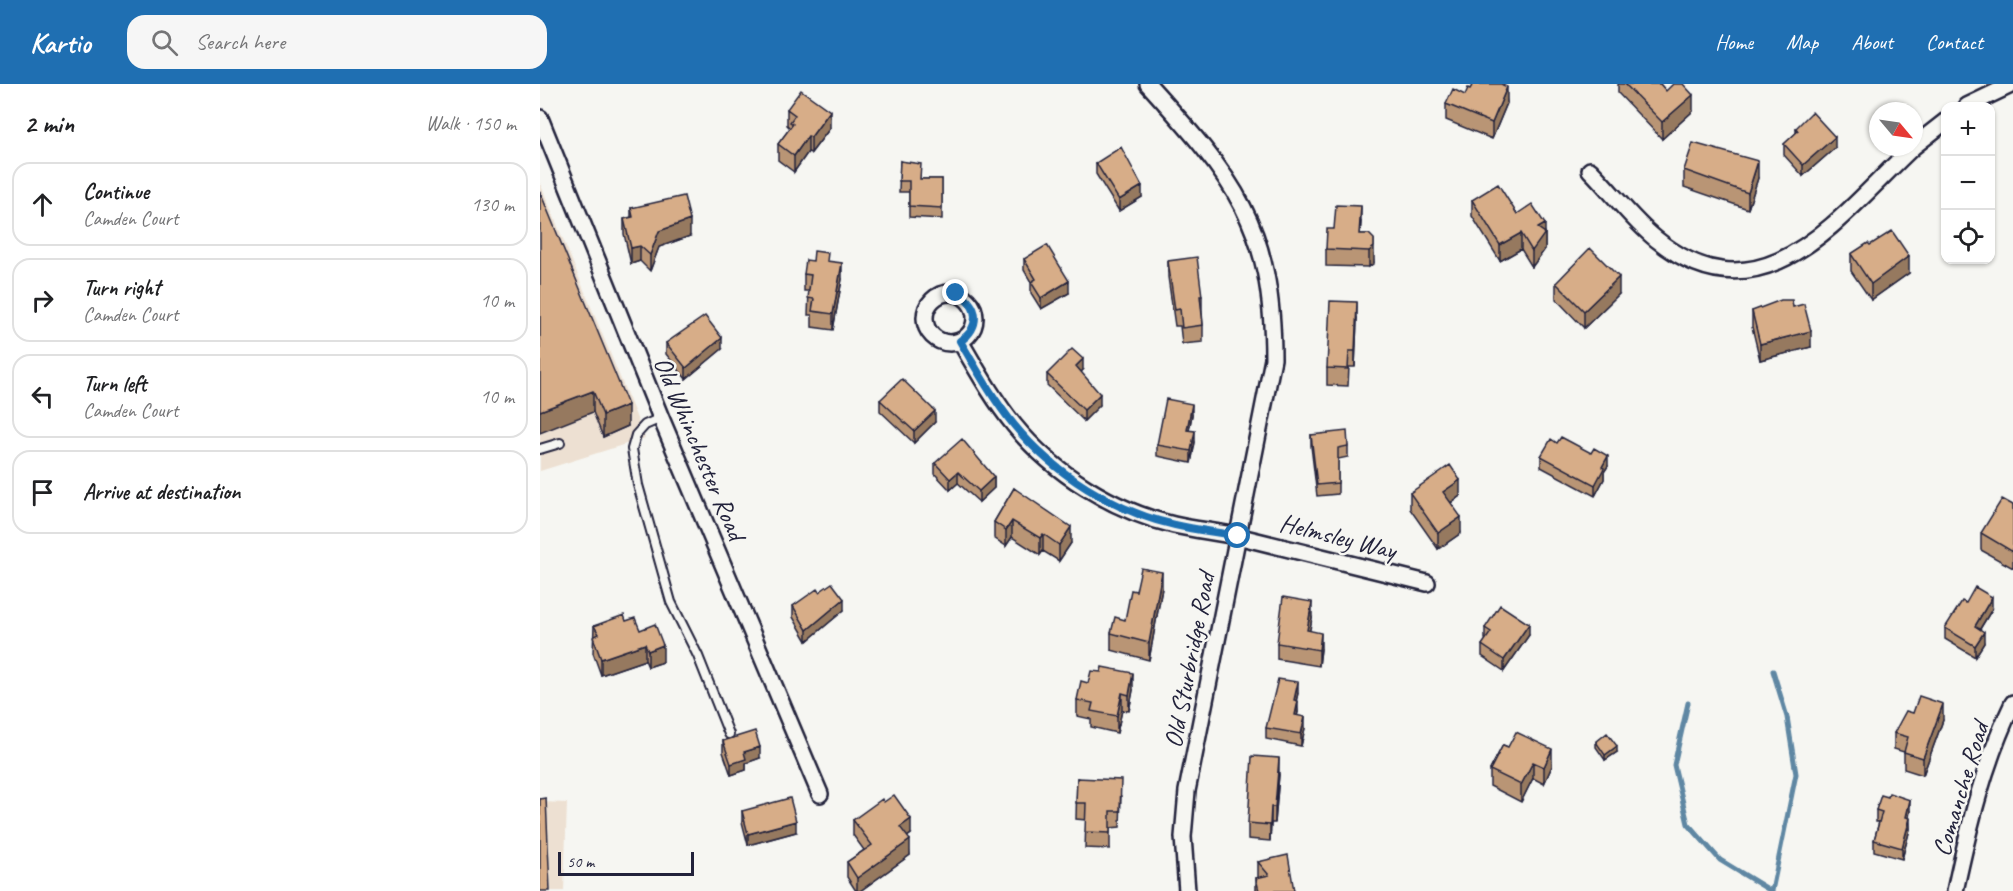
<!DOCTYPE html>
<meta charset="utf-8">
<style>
:root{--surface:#fff;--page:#f6f6f6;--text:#202124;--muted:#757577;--line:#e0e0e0;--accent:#1f6fb2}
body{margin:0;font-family:Caveat,sans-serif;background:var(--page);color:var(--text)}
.controls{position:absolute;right:18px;top:18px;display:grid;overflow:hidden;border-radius:12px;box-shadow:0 2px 4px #0004}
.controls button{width:54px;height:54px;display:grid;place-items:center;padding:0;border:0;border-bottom:2px solid var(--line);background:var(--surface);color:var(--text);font:30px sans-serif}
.compass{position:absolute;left:1329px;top:18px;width:54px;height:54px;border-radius:50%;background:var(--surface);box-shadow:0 2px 4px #0004;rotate:119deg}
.scale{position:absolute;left:18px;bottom:15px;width:136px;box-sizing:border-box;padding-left:6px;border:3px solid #22223b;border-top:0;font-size:16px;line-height:21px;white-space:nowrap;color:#22223b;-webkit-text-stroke:4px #f6f6f2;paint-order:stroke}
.stop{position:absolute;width:18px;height:18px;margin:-14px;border:4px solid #1f6fb2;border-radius:50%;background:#fff}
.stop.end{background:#1f6fb2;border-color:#fff;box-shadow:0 2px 6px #0008}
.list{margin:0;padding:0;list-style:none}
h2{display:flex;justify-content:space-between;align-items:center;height:78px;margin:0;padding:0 24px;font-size:26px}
h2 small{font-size:20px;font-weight:400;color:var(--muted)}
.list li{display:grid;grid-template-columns:39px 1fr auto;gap:18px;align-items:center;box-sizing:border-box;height:84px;margin:0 12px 12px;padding:0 12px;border:2px solid var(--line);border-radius:18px}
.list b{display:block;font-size:22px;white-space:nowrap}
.list p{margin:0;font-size:20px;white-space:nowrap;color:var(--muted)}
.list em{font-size:20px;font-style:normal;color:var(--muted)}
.icon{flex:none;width:33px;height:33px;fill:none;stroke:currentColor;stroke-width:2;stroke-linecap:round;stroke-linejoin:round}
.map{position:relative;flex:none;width:1473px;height:807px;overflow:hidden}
header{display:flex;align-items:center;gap:36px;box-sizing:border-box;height:84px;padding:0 30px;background:var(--accent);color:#fff}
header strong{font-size:28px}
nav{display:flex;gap:33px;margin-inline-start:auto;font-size:21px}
.search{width:420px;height:54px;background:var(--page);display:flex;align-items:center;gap:15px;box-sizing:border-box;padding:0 21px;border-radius:18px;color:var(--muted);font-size:22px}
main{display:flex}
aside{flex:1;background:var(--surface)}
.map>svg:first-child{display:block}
</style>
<header>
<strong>Kartio</strong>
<div class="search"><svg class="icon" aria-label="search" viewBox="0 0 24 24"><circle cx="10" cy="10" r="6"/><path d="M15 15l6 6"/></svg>Search here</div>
<nav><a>Home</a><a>Map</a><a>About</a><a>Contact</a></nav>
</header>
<main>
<aside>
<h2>2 min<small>Walk · 150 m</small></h2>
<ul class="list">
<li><svg class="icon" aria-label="ahead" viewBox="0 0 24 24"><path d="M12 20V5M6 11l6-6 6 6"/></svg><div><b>Continue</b><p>Camden Court</p></div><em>130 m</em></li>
<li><svg class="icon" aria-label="right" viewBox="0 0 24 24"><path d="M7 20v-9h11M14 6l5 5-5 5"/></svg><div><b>Turn right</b><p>Camden Court</p></div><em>10 m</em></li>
<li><svg class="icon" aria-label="left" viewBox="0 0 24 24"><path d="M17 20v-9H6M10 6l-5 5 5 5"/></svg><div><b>Turn left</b><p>Camden Court</p></div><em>10 m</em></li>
<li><svg class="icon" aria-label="arrive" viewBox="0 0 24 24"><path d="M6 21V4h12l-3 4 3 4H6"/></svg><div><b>Arrive at destination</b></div></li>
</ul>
</aside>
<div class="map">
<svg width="1473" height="807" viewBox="0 0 1473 807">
<rect width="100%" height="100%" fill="#f6f6f2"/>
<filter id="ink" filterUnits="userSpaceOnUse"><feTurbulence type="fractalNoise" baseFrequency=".0167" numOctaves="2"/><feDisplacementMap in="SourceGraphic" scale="12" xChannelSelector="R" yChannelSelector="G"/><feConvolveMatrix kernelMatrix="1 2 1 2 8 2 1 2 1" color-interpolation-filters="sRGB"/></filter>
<g filter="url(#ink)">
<!-- built -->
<path fill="#ede0d2" d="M 0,99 L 105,354 L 0,387 Z
M 0,718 L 27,719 L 24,807 L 0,807 Z"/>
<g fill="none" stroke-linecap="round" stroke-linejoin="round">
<!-- stream -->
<path stroke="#5f87a3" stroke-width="5" d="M 1148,619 L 1134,681 L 1148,740 L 1180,776 L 1231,807
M 1232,807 L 1256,690 L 1247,633 L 1233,587"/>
<!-- lane casing -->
<g stroke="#22223b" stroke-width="12">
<path id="lane" d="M 121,334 L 105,341 L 96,351 L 92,365 L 98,401 L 131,518 L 158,572 L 189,650
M 0,365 L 20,359"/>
</g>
<!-- street casing -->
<g stroke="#22223b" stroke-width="20">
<path id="street" d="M 608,0 C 694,95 733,141 733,275 L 647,707 L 643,753 L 647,807
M 1427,22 L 1473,0
M 0,34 L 121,334 L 280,710
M 1374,62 L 1406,37
M 1050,86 C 1072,108 1092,136 1116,155 C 1223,242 1300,131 1373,63
M385 234a25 25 0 1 1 50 0a25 25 0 1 1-50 0Z
M 420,257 C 437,286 453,315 474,341 C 513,389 574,427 634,441 C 656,446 679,448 701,453 C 763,468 825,484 887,499
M 1415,807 C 1429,742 1444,679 1473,619"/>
</g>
<!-- lane -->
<use href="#lane" stroke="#f6f6f2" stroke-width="8"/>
<!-- street -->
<use href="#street" stroke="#f6f6f2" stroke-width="15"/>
</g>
<!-- wall -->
<path fill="#b99575" stroke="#22223b" stroke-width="1.5" d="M 964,0 L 967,19 L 952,55 L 906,36 L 906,20 L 925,11 L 930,5 Z
M 1078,0 L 1120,0 L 1126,7 L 1153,27 L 1122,55 L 1078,9 Z
M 247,25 L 290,44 L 271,69 L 268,68 L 254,88 L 238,76 L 238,60 L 250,44 L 247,41 Z
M 1256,44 L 1295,64 L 1263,92 L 1244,71 L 1244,60 L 1256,49 Z
M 360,77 L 381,95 L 402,95 L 402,135 L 369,133 L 369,108 L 359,108 Z
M 556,79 L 602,113 L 579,127 L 556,90 Z
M 1144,86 L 1218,94 L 1208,125 L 1144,103 Z
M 0,108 L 88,342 L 63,353 L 53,328 Z
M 932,116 L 977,130 L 1005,148 L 1005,165 L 992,183 L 981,165 L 960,177 L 932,132 Z
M 91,124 L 150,152 L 119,163 L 110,187 L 100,177 L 91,180 L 84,150 L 84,135 L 91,133 Z
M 821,138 L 820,150 L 829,150 L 834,179 L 829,183 L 786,182 L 786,165 L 794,145 Z
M 1311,170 L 1369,189 L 1331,216 L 1311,187 Z
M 484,175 L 529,209 L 501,225 L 491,209 L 491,198 L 484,186 Z
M 273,177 L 288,177 L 302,195 L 293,246 L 272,243 L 272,231 L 268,231 L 269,207 L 264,207 L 264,190 Z
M 628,177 L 662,212 L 662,228 L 663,241 L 663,258 L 642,260 L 640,242 L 635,242 L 628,193 Z
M 1016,199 L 1079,210 L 1044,244 L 1016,215 Z
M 1253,223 L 1271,263 L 1220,276 L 1212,243 L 1212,227 Z
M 817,235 L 815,283 L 809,283 L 808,302 L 787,301 L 787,284 Z
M 126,259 L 182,265 L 146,295 L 126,270 Z
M 543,286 L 541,288 L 560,321 L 544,337 L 507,301 L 507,290 Z
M 340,316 L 395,338 L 374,359 L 340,327 Z
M 652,331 L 649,346 L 655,358 L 651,379 L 617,372 L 617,361 Z
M 771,351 L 808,362 L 808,373 L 798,375 L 798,410 L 777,412 L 771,362 Z
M 1017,359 L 1068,382 L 1064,388 L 1064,395 L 1055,412 L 1001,383 L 1001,372 Z
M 395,379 L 454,393 L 454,404 L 439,418 L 418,399 L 410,406 L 395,390 Z
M 474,404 L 531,459 L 519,477 L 503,467 L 500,471 L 472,453 L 466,462 L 454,454 L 454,438 Z
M 870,409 L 920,412 L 911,419 L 921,449 L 898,465 L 870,425 Z
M 1473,421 L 1473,484 L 1441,466 L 1441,449 Z
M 622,504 L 609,576 L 571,566 L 571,549 L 585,536 L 596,507 Z
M 279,508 L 304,526 L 267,557 L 253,533 L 253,522 Z
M 1452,525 L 1440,545 L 1444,559 L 1435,573 L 1405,555 L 1405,544 Z
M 772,534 L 769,547 L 781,565 L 779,582 L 737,575 L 737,559 Z
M 86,537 L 100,546 L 123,578 L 108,583 L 105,576 L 61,591 L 53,569 L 54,542 Z
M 945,544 L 989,551 L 964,587 L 942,572 L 942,561 L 946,556 L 945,555 Z
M 593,606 L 589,627 L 582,626 L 577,649 L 551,643 L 551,635 L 537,632 L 537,616 Z
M 758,609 L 756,617 L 758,628 L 757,632 L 765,644 L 761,662 L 726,655 L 726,644 Z
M 1373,629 L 1403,636 L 1383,691 L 1364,685 L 1364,668 L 1354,665 L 1354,649 Z
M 183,657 L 220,674 L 206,679 L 206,686 L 191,691 L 183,668 Z
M 1056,658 L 1077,668 L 1065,676 L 1056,663 Z
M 963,661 L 1012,682 L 1004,700 L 993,694 L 981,718 L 950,702 L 950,686 Z
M 739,690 L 735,739 L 731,739 L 730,757 L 708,755 L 708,739 Z
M 537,694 L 581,712 L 580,743 L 570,744 L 570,765 L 545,764 L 546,736 L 536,735 Z
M 1336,726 L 1370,727 L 1369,734 L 1370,745 L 1362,775 L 1334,767 L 1334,756 L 1339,738 L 1336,738 Z
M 202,727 L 256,748 L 208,761 L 202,738 Z
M 313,736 L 371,750 L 367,753 L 370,771 L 320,807 L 316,807 L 307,793 L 307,778 L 324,766 L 313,751 Z
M 718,778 L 754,807 L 716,807 L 716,794 L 718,794 Z"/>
<!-- shaded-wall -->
<path fill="#96795f" stroke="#22223b" stroke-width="1.5" d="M 967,3 L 967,19 L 952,55 L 952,39 Z
M 1153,11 L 1153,27 L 1122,55 L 1122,38 Z
M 290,27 L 290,44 L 271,69 L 271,53 Z
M 268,52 L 268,68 L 254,88 L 254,72 Z
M 1295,53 L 1295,64 L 1263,92 L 1263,81 Z
M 1218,77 L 1218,94 L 1208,125 L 1208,109 Z
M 602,102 L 602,113 L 579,127 L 579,116 Z
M 821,122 L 821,138 L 819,167 L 819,150 Z
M 150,136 L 150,152 L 119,163 L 110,187 L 110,171 L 119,147 Z
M 1005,140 L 1005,165 L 992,183 L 992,167 L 998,144 Z
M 981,149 L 981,165 L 960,177 L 960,161 Z
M 834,155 L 834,179 L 829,183 L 829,167 Z
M 100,162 L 100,177 L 91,180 L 91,164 Z
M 1369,172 L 1369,189 L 1331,216 L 1331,200 Z
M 302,179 L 302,195 L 293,246 L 293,230 Z
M 1079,193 L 1079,210 L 1044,244 L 1044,227 Z
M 529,197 L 529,209 L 501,225 L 501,214 Z
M 817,218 L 817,235 L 815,283 L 815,267 Z
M 1271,247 L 1271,263 L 1220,276 L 1220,260 Z
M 182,254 L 182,265 L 146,295 L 146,284 Z
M 543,275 L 543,286 L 536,293 L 536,282 Z
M 53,307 L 53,328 L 0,349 L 0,327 Z
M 560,310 L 560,321 L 544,337 L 544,326 Z
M 652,320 L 652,331 L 647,357 L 647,346 Z
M 88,321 L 88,342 L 63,353 L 63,331 Z
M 395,327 L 395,338 L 374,359 L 374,347 Z
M 655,347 L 655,358 L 651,379 L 651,367 Z
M 1068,372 L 1068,382 L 1064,388 L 1064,395 L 1055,412 L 1055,401 L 1062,383 Z
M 418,388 L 418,399 L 410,406 L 410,395 Z
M 454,393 L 454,404 L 439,418 L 439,407 Z
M 920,396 L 920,412 L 903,424 L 903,408 Z
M 921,433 L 921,449 L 898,465 L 898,449 Z
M 472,437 L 472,453 L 466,462 L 466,446 Z
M 531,443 L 531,459 L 519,477 L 519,461 Z
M 503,450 L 503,467 L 500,471 L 500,454 Z
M 622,488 L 622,504 L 609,576 L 609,559 Z
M 1452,513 L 1452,525 L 1435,553 L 1435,542 Z
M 304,515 L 304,526 L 267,557 L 267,546 Z
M 772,518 L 772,534 L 767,563 L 767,546 Z
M 989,540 L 989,551 L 964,587 L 964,576 Z
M 1444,548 L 1444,559 L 1435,573 L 1435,562 Z
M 781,549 L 781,565 L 779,582 L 779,566 Z
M 105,560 L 105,576 L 61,591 L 61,575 Z
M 123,561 L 123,578 L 108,583 L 108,567 Z
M 593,589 L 593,606 L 589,627 L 589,611 Z
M 758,598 L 758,609 L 754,627 L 754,616 Z
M 582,609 L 582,626 L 577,649 L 577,632 Z
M 758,617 L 758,628 L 755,642 L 755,631 Z
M 1403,620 L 1403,636 L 1383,691 L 1383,674 Z
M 765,633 L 765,644 L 761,662 L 761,650 Z
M 1077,662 L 1077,668 L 1065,676 L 1065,671 Z
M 220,663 L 220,674 L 206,679 L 206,686 L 191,691 L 191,680 L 204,668 Z
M 1012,665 L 1012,682 L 1004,700 L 1004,683 Z
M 739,674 L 739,690 L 735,739 L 735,723 Z
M 993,678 L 993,694 L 981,718 L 981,701 Z
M 1370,716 L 1370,727 L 1366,744 L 1366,733 Z
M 731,723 L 731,739 L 730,757 L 730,741 Z
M 1370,734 L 1370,745 L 1362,775 L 1362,764 Z
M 371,735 L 371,750 L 360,758 L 360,743 Z
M 256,737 L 256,748 L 208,761 L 208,750 Z
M 370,756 L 370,771 L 320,807 L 317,807 L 317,794 Z"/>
<!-- building -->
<path fill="#d7ad88" stroke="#22223b" stroke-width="1.5" d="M 933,0 L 961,0 L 967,3 L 952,39 L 906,20 L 913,5 L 925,11 L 928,4 L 930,5 Z
M 1085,0 L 1120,0 L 1126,7 L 1133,0 L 1143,0 L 1153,11 L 1122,38 Z
M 261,6 L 290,27 L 271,53 L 268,52 L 254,72 L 238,60 L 253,40 L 250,38 L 255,31 L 247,25 Z
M 1272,28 L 1295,53 L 1263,81 L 1244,60 L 1258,47 L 1256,44 Z
M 1153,59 L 1218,77 L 1208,109 L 1144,86 Z
M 581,63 L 602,102 L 579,116 L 556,79 Z
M 360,77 L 381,80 L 380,95 L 402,95 L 402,124 L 369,122 L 369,97 L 359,97 Z
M 958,100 L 977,130 L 992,120 L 1005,140 L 998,144 L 1005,149 L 992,167 L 981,149 L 960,161 L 932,116 Z
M 0,108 L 88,321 L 63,331 L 53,307 L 0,327 Z
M 144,112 L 150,136 L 119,147 L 110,171 L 100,162 L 91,164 L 84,135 L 93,133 L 91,124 Z
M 796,121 L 821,122 L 819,150 L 829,150 L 834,155 L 834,163 L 829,167 L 786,165 L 787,145 L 794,145 Z
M 1352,147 L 1369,172 L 1331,200 L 1311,170 L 1328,159 L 1330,161 Z
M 507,161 L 529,197 L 501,214 L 491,198 L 496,195 L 484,175 Z
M 1050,164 L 1079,193 L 1044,227 L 1016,199 Z
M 274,167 L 288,169 L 287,177 L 302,179 L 293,230 L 272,227 L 274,215 L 268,214 L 271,191 L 264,190 L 266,176 L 273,177 Z
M 657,173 L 662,212 L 660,212 L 663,241 L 642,244 L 640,225 L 635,226 L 628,177 Z
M 1241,216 L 1252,216 L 1253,223 L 1264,220 L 1271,247 L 1220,260 L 1212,227 Z
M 790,217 L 817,218 L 815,267 L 809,267 L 808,285 L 787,284 Z
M 165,232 L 182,254 L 146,284 L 126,259 Z
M 532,265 L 543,275 L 536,282 L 560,310 L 544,326 L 507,290 Z
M 362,295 L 395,327 L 374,347 L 340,316 Z
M 626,315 L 652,320 L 647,346 L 655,347 L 651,367 L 617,361 Z
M 807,347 L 808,362 L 798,364 L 798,399 L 777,401 L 771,351 Z
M 1021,353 L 1051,369 L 1054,364 L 1068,372 L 1062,383 L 1064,384 L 1055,401 L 1001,372 L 1011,355 L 1017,359 Z
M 422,355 L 454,393 L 439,407 L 418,388 L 410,395 L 395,379 Z
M 910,381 L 920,396 L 903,408 L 921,433 L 898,449 L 870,409 Z
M 474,404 L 531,443 L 519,461 L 503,450 L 500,454 L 472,437 L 466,446 L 454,438 Z
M 1462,415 L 1473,421 L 1473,468 L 1441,449 Z
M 601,484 L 622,488 L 609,559 L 571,549 L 575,533 L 585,536 L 591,506 L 596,507 Z
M 292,499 L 304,515 L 267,546 L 253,522 L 277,505 L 279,508 Z
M 1435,503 L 1452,513 L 1435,542 L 1444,548 L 1435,562 L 1405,544 L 1422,517 L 1426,519 Z
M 743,513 L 772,518 L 767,546 L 781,549 L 779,566 L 737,559 Z
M 960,521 L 989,540 L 964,576 L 942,561 L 951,548 L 945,544 Z
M 84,531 L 86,537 L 95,534 L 100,546 L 115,540 L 123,561 L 108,567 L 105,560 L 61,575 L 53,553 L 59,550 L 54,542 Z
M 562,583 L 593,589 L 589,611 L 582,609 L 577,632 L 551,627 L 553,619 L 537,616 L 541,597 L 548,599 L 551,587 L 561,588 Z
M 738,595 L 758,598 L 754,616 L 758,617 L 755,631 L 765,633 L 761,650 L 726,644 Z
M 1379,612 L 1403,620 L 1383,674 L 1364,668 L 1368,653 L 1354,649 L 1366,627 L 1373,629 Z
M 215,647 L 220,663 L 204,668 L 206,675 L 191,680 L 183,657 Z
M 976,648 L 1012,665 L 1004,683 L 993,678 L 981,701 L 950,686 L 963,661 L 968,663 Z
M 1067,649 L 1077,662 L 1065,671 L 1056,658 Z
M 712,672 L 739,674 L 735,723 L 731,723 L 730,741 L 708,739 Z
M 537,694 L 581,696 L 580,727 L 570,727 L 570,749 L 545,748 L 546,719 L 536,719 Z
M 1349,709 L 1370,716 L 1366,733 L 1370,734 L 1362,764 L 1334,756 L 1342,728 L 1336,726 L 1341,711 L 1348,713 Z
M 354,711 L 371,735 L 360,743 L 370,756 L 317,794 L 307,778 L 332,761 L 313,736 L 342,715 L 344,718 Z
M 6,714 L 10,807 L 0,807 L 0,715 Z
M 250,714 L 256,737 L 208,750 L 202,727 Z
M 748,771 L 754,807 L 719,807 L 716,794 L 729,791 L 718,778 Z"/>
</g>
<g fill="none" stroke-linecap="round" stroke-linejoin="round" filter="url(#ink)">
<!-- route -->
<path stroke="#1f6fb2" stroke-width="8" d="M 416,209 C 440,219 441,244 420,257 C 437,286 453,315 474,341 C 513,389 575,428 635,441 C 656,446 677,448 698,452"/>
</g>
<g text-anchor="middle" stroke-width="5" stroke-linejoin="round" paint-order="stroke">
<!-- street labels -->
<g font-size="26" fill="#22223b" stroke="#f6f6f2">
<text transform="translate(160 364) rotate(67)" y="9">Old Whinchester Road</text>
<text transform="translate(798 452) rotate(14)" y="9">Helmsley Way</text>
<text transform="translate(649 576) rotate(-79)" y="9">Old Sturbridge Road</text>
<text transform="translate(1420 705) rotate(-73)" y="9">Comanche Road</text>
</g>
</g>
</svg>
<div class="controls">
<button>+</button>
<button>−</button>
<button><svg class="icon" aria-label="locate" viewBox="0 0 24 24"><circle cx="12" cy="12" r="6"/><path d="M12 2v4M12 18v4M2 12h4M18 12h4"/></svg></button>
</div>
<svg class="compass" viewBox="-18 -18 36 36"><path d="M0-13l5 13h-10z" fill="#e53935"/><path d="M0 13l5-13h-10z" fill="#757577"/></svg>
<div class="scale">50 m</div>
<div class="stop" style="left:698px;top:452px"></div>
<div class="stop end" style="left:416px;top:209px"></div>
</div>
</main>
